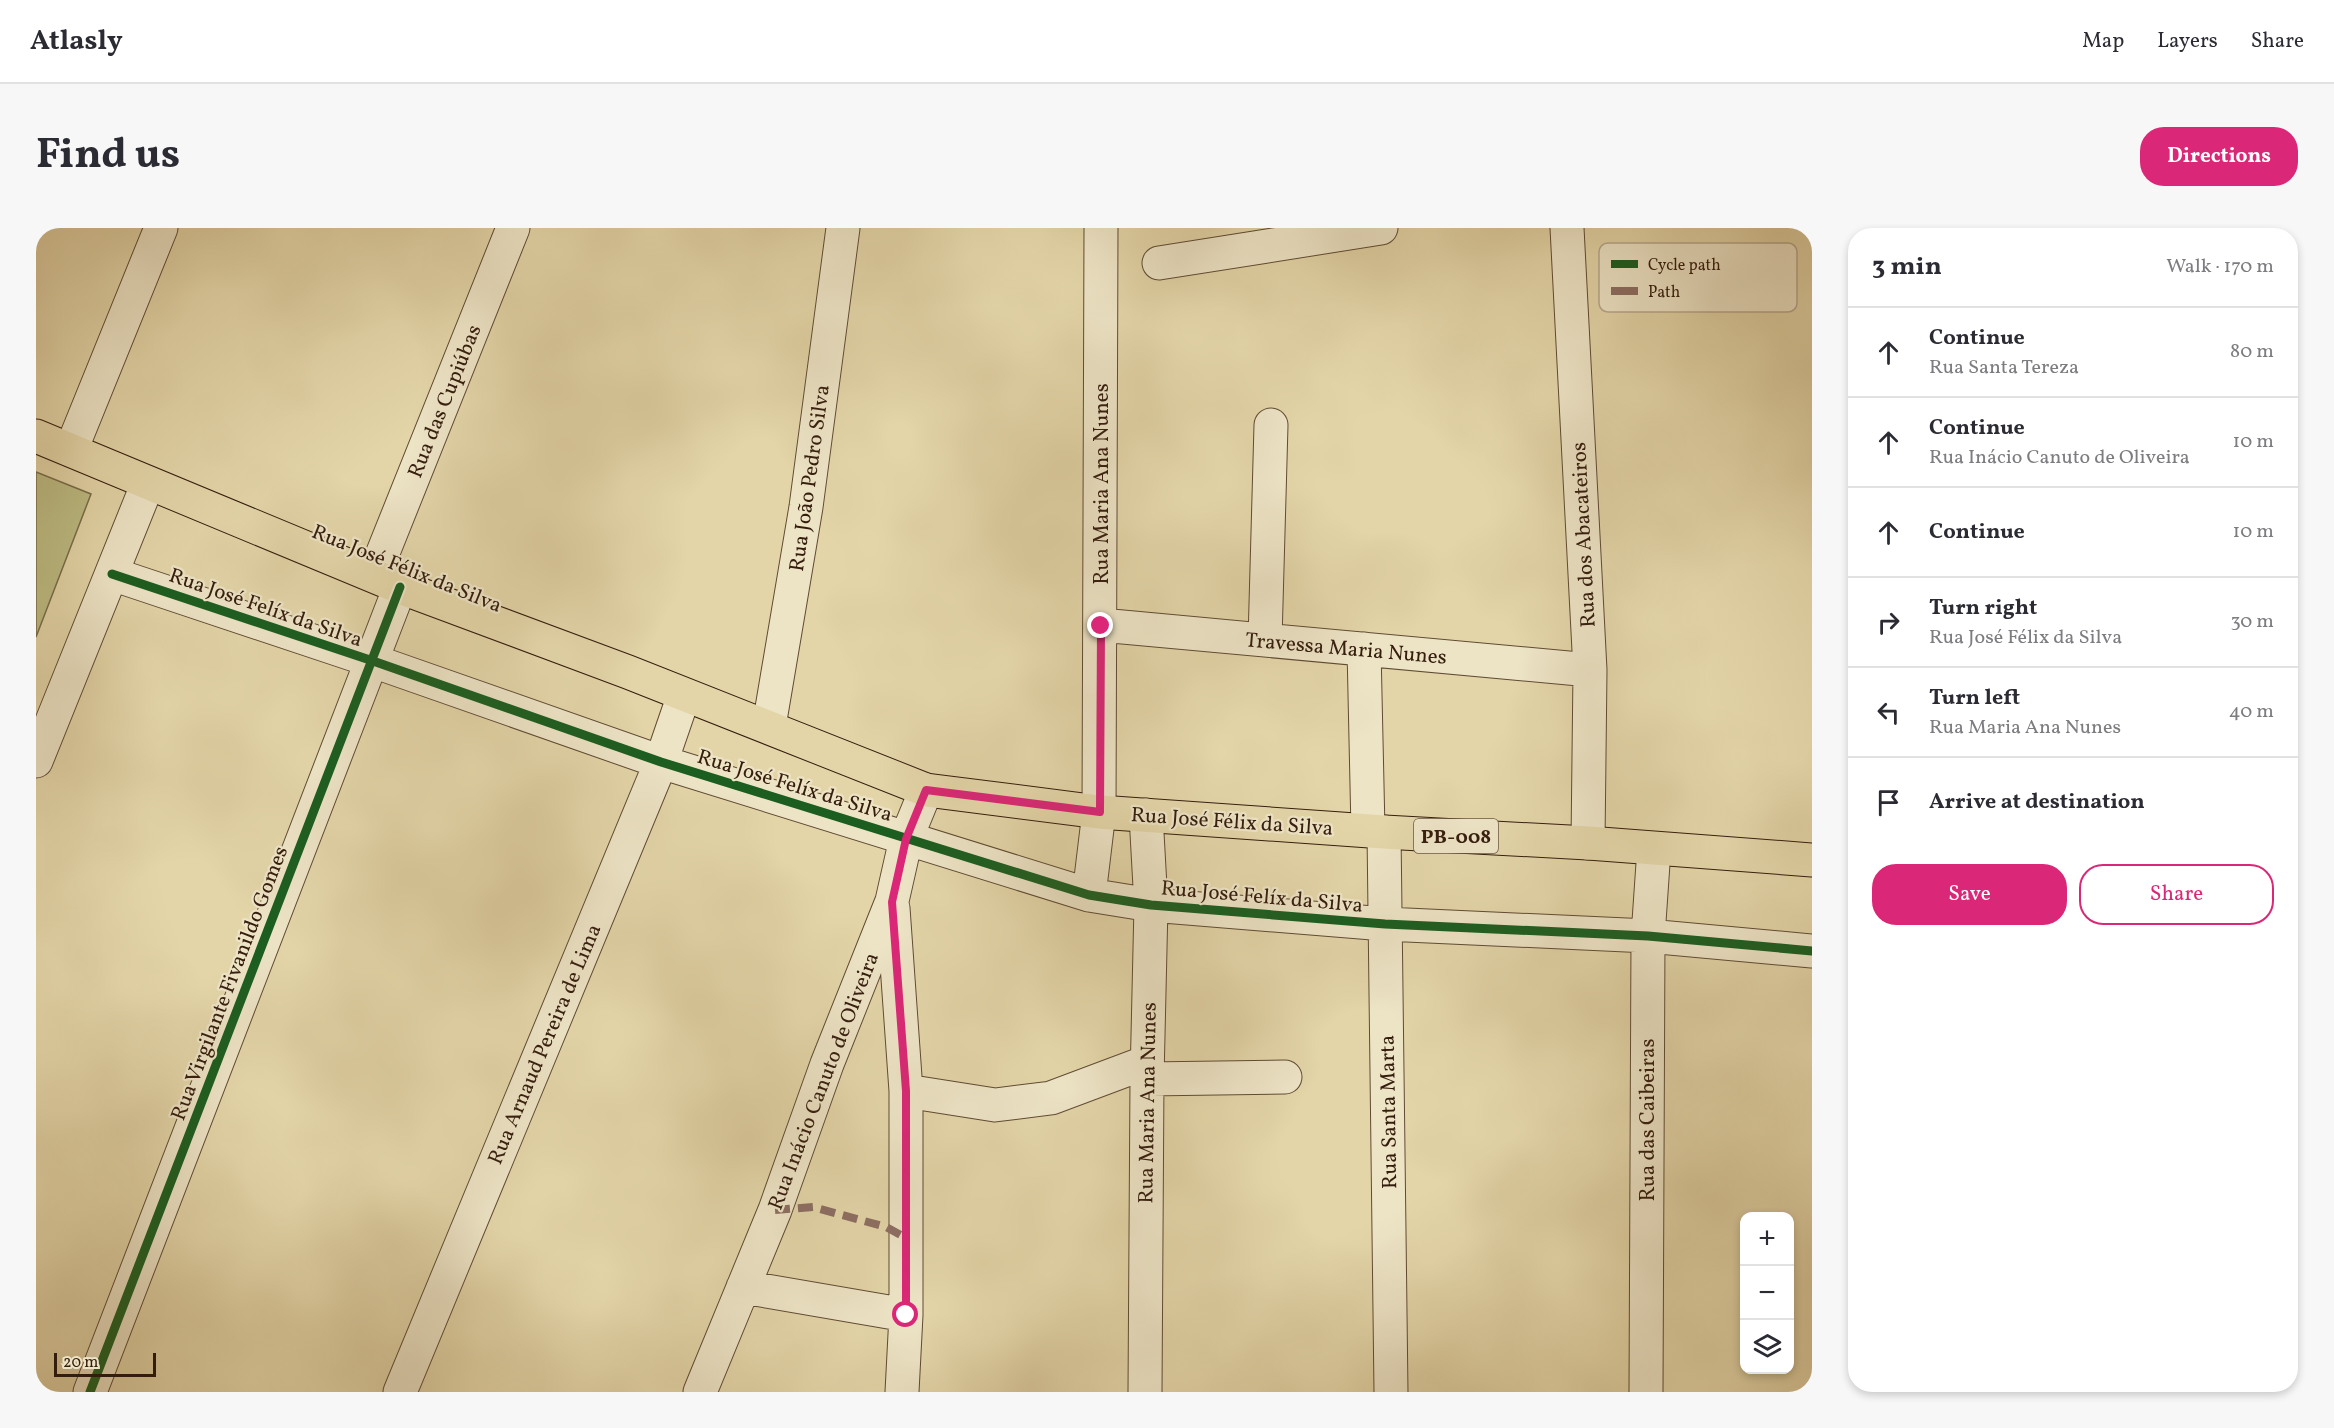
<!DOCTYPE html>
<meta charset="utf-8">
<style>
:root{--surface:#fff;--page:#f7f7f7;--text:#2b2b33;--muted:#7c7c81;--line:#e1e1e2;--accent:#db2777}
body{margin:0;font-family:Vollkorn,serif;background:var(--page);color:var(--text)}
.controls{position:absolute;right:18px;bottom:18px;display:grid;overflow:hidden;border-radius:12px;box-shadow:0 3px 9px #0003}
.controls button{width:54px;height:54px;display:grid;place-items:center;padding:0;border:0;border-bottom:2px solid var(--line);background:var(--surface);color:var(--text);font:30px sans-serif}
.scale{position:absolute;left:18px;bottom:15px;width:102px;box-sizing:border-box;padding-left:6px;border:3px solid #351d0e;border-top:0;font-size:16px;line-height:21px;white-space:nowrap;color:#351d0e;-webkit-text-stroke:4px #ede4c6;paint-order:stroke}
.stop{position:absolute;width:18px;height:18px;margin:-14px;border:4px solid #db2777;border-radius:50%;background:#fff}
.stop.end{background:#db2777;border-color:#fff;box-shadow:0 2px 6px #0008}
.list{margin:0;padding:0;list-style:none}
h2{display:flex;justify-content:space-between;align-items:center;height:78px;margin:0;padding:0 24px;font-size:26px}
h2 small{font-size:20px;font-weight:400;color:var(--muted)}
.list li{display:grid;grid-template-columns:39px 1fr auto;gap:18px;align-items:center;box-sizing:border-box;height:90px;padding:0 24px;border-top:2px solid var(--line)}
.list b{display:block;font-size:22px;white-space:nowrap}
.list p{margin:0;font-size:20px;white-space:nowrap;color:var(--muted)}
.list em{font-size:20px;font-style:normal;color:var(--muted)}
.actions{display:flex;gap:12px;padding:18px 24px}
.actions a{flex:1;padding:14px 0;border:2px solid var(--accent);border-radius:24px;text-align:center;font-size:21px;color:var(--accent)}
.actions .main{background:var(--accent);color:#fff}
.icon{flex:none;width:33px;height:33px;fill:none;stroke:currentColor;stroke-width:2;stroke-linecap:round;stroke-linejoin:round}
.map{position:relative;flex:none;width:1776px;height:1164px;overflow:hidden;border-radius:24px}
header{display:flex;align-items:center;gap:36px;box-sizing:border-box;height:84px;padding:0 30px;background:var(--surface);border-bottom:2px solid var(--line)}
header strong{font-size:28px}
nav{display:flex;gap:33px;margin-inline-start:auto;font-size:21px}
.intro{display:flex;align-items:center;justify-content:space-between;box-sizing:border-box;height:144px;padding:0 36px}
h1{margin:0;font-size:42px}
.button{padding:15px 27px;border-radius:24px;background:var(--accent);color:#fff;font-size:21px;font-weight:700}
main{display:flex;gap:36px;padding:0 36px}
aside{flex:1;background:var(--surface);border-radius:24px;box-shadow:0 3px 9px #0003}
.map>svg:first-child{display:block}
</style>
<header>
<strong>Atlasly</strong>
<nav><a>Map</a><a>Layers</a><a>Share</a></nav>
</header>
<div class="intro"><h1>Find us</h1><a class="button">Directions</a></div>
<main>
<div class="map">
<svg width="1776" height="1164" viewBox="0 0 1776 1164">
<rect width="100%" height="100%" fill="#e3d5a8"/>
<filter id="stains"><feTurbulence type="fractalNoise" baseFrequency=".00333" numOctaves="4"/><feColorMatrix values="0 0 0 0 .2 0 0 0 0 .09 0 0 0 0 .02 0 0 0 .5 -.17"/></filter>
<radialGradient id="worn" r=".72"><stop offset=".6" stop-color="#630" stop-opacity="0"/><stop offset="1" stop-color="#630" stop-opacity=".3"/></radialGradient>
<!-- green -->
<path fill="#bcbb82" stroke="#786c48" stroke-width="1.5" d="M 0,244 L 55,266 L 0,409 Z"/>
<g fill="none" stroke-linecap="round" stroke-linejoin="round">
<!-- minor casing -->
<g stroke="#604b34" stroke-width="35">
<path id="minor" d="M 1531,0 L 1554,442 L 1552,615
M 1123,35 L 1345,0
M 35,222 L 125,0
M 76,346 L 337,433 L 625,534 L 1053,667 L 1115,677 L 1349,696 L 1612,708 L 1776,723
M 338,347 L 477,0
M 1065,397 L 1554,442
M 1229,412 L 1235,197
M 1328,421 L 1332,602
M 733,498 L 770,279 L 807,0
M 0,533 L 112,255
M 1348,604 L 1355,1164
M 1053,667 L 1063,584 L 1065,0
M 857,680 L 870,863 L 870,1087 L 866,1164
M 1111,851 L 1249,849
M 870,863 L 959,877 L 1015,870 L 1111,834
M 707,1059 L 870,1087
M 54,1164 L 364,359
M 364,1164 L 625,534 L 648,467
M 664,1164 L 739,982 L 791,836 L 856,673 L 870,611 L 890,562
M 1109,1164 L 1111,851 L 1115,677 L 1110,587
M 1610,1164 L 1612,708 L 1618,621"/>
</g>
<!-- major casing -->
<g stroke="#351d0e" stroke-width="35">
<path id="major" d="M 0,208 L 364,359 L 592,444 L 890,562 L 1063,584 L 1348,604 L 1552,615 L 1776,632"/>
</g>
<!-- minor -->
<use href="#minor" stroke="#ede4c6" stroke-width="33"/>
<!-- major -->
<use href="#major" stroke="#e3d5a8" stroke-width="33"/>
<!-- quiet -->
<path stroke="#8d6e63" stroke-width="8" stroke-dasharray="15 8" stroke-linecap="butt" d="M 739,982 L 777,979 L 850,999 L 870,1010"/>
<!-- cycleway casing -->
<g stroke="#ede4c6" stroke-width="13">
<path id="cycleway" d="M 76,346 L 337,433 L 625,534 L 1053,667 L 1115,677 L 1349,696 L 1612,708 L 1776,723
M 54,1164 L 364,359"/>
</g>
<!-- cycleway -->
<use href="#cycleway" stroke="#1b5e20" stroke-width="9"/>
</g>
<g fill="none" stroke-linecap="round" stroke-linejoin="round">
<!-- route -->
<path stroke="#db2777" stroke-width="8" d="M 870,1087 L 870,863 L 856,674 L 870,611 L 890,562 L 1064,584 L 1065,398"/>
</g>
<g text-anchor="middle" stroke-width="4.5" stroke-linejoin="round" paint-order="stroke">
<!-- shield labels -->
<rect fill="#ede4c6" stroke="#6c5945" stroke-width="1.5" x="1378" y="591" width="84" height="34" rx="4.5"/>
<g font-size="20" font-weight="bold" fill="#351d0e">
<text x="1420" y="615">PB-008</text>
</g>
<!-- street labels -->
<g font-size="21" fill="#351d0e" stroke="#ede4c6">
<text transform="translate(408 173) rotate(-68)" y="7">Rua das Cupiúbas</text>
<text transform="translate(773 250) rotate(-82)" y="7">Rua João Pedro Silva</text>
<text transform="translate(1065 256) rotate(-90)" y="7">Rua Maria Ana Nunes</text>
<text transform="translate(1547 307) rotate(-93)" y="7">Rua dos Abacateiros</text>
<text transform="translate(371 340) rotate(22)" y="7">Rua José Félix da Silva</text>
<text transform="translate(230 379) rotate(19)" y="7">Rua José Felíx da Silva</text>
<text transform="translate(1310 420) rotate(5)" y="7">Travessa Maria Nunes</text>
<text transform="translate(759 557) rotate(17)" y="7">Rua José Felíx da Silva</text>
<text transform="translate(1196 593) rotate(4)" y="7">Rua José Félix da Silva</text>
<text transform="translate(1226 668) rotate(5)" y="7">Rua José Felíx da Silva</text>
<text transform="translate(193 755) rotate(-69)" y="7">Rua Virgilante Fivanildo Gomes</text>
<text transform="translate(508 816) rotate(-67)" y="7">Rua Arnaud Pereira de Lima</text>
<text transform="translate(787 853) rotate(-69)" y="7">Rua Inácio Canuto de Oliveira</text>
<text transform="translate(1111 875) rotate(-89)" y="7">Rua Maria Ana Nunes</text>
<text transform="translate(1352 884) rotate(-91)" y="7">Rua Santa Marta</text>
<text transform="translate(1611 892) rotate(-90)" y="7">Rua das Caibeiras</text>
</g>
</g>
<!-- legend -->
<rect x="1563" y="15" width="198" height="69" rx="9" fill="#ede4c6" stroke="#b6a88f" stroke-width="1.5"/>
<rect x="1575" y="32" width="27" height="8" fill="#1b5e20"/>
<rect x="1575" y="59" width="27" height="8" fill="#8d6e63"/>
<g font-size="16" fill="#351d0e">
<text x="1612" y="42">Cycle path</text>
<text x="1612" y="69">Path</text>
</g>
<rect width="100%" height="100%" filter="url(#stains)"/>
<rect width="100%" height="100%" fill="url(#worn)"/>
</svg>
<div class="controls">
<button>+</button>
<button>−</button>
<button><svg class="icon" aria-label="layers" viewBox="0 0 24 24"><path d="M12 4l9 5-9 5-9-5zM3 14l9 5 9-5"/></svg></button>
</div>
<div class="scale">20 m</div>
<div class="stop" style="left:870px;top:1087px"></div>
<div class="stop end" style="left:1065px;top:398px"></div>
</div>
<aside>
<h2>3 min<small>Walk · 170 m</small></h2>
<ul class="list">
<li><svg class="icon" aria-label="ahead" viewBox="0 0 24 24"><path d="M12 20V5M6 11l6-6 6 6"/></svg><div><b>Continue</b><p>Rua Santa Tereza</p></div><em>80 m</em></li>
<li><svg class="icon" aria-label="ahead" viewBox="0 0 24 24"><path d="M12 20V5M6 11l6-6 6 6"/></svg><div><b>Continue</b><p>Rua Inácio Canuto de Oliveira</p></div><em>10 m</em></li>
<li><svg class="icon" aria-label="ahead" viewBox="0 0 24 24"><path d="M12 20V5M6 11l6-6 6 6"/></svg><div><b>Continue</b></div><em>10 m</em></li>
<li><svg class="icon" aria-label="right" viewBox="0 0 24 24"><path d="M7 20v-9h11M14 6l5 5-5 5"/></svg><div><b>Turn right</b><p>Rua José Félix da Silva</p></div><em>30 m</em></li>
<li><svg class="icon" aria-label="left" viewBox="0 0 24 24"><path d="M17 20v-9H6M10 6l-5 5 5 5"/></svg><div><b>Turn left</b><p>Rua Maria Ana Nunes</p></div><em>40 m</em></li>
<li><svg class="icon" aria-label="arrive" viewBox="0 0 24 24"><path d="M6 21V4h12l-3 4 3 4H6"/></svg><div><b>Arrive at destination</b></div></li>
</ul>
<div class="actions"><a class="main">Save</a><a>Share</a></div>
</aside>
</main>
